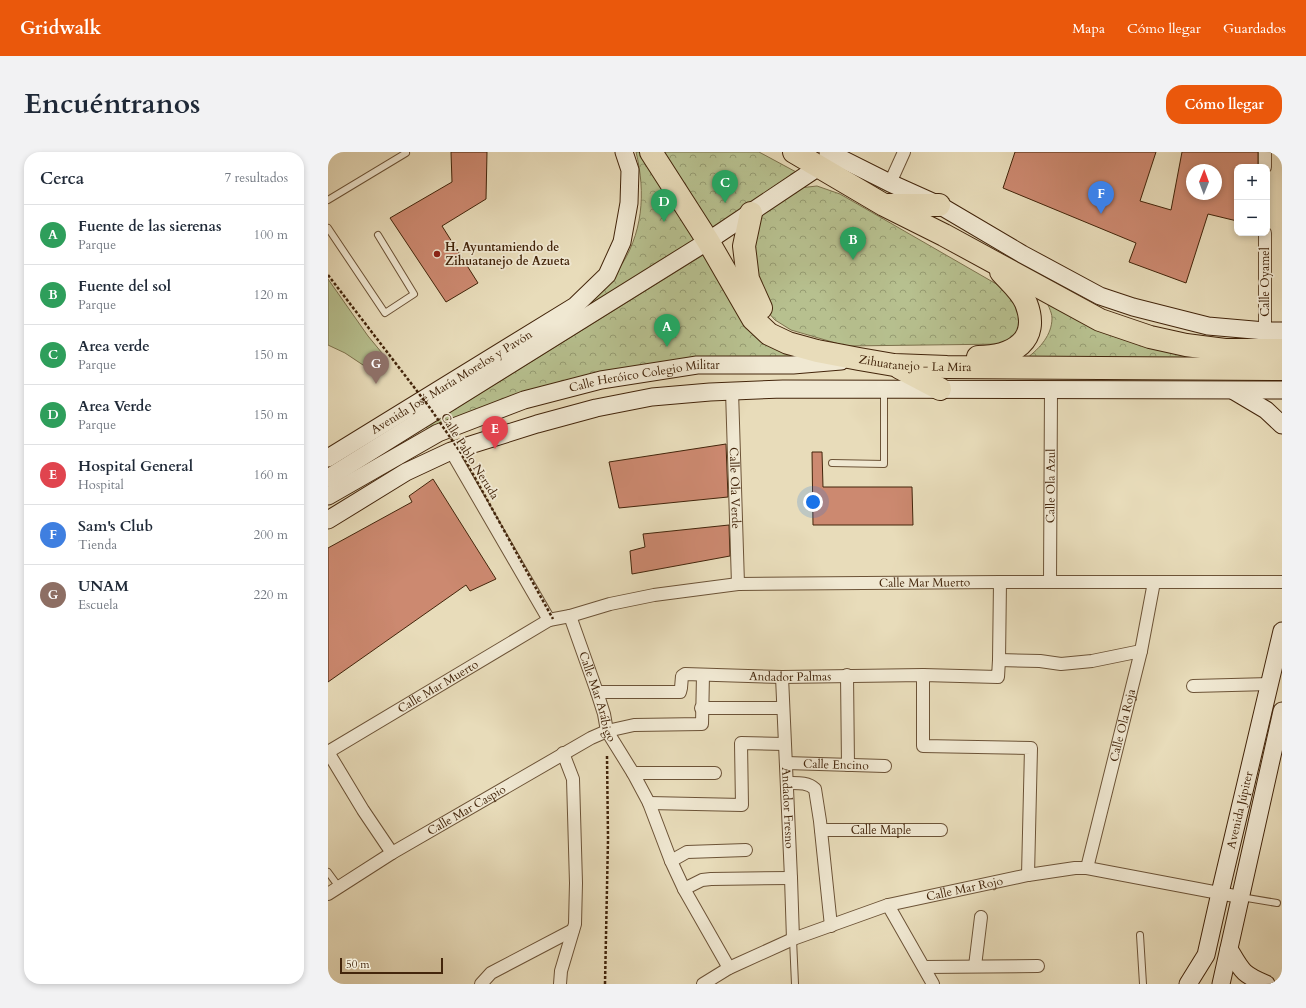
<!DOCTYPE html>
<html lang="es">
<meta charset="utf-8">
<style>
:root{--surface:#fff;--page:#f2f2f3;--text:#1f2937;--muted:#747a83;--line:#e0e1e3;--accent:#ea580c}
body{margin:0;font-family:Cardo,serif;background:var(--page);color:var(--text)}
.controls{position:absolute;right:12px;top:12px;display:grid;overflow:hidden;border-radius:8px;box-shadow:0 2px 6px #0003}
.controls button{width:36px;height:36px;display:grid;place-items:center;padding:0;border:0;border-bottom:1px solid var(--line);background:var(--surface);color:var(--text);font:20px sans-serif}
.compass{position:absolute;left:858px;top:12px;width:36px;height:36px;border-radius:50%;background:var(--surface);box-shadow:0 2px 6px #0003;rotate:1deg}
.scale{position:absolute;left:12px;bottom:10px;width:103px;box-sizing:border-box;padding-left:4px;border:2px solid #43250b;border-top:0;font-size:11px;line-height:14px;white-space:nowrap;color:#43250b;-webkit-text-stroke:3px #f0e8d2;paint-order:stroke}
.you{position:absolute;left:485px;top:350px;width:14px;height:14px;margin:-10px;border:3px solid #fff;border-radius:50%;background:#1a73e8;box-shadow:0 0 0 6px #1a73e833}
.badge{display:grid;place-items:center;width:26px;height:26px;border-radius:50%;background:var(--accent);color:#fff;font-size:13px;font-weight:700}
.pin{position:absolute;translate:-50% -33px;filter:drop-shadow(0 1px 2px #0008)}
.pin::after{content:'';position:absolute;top:21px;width:14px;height:12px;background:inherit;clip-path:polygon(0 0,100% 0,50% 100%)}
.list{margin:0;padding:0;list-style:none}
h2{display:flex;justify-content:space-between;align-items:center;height:52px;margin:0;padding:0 16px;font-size:17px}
h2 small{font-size:13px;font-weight:400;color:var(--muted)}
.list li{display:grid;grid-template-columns:26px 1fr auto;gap:12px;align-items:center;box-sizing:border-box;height:60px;padding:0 16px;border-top:1px solid var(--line)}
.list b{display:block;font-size:15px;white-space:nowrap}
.list p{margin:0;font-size:13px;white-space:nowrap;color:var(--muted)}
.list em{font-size:13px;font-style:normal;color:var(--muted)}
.map{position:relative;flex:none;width:954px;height:832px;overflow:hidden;border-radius:16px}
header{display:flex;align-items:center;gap:24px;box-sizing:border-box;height:56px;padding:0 20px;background:var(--accent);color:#fff}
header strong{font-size:19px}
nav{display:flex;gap:22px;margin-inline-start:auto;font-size:14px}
.intro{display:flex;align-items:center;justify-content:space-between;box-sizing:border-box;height:96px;padding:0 24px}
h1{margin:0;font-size:28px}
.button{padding:10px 18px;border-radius:16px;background:var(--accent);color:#fff;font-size:14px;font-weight:700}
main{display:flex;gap:24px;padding:0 24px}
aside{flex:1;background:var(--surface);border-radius:16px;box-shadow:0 2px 6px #0003}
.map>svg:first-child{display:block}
</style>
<header>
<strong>Gridwalk</strong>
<nav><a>Mapa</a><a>Cómo llegar</a><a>Guardados</a></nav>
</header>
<div class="intro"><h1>Encuéntranos</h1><a class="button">Cómo llegar</a></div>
<main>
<aside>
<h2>Cerca<small>7 resultados</small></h2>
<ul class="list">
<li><span class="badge" style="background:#2e9e5b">A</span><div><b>Fuente de las sierenas</b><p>Parque</p></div><em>100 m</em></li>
<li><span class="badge" style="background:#2e9e5b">B</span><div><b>Fuente del sol</b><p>Parque</p></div><em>120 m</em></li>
<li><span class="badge" style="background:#2e9e5b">C</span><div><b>Area verde</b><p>Parque</p></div><em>150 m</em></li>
<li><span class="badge" style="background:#2e9e5b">D</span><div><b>Area Verde</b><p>Parque</p></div><em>150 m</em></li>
<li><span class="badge" style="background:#e0444e">E</span><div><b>Hospital General</b><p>Hospital</p></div><em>160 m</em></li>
<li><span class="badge" style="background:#3f7fe0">F</span><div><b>Sam's Club</b><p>Tienda</p></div><em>200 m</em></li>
<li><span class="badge" style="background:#8d6e63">G</span><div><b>UNAM</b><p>Escuela</p></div><em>220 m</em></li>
</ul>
</aside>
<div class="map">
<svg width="954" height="832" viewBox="0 0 954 832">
<defs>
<pattern id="park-crowns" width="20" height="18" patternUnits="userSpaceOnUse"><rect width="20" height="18" fill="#b7c08f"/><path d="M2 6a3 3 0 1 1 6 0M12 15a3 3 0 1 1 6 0" fill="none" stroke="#969c73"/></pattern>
</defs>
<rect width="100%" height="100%" fill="#e8dcba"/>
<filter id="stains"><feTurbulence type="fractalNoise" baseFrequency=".005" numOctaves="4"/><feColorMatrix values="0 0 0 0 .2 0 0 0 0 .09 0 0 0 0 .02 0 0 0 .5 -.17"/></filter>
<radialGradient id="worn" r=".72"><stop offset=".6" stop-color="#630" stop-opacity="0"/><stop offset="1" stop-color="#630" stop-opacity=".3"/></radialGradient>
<!-- park -->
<path fill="url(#park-crowns)" stroke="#7d724d" d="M 308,0 L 319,0 L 371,86 L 260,156 L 259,153 C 269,141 281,131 290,118 C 315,83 318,41 308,0 Z
M 332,0 L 431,0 L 470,21 L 386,81 Z
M 489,34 L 512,42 L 684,141 L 698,174 L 678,192 L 518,194 L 463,178 L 447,168 L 438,158 L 430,133 L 423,74 L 432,60 L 471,36 Z
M 380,100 L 462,202 L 472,209 L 389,205 L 102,280 L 98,275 Z
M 716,145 L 862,196 L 863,209 L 699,206 C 712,196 724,183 724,166 C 724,160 719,151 716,145 Z"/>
<!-- pitch -->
<path fill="#b7c08f" stroke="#7d724d" d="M 0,127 L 40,184 L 59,207 L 44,219 L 17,201 L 0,193 Z"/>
<!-- building -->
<path fill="#cc8970" stroke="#43250b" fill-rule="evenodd" d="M 123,0 L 159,0 L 158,47 L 114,74 L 150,131 L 118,150 L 62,66 L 124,30 Z
M 687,0 L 828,0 L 812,49 L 843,58 L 854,0 L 930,0 L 930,15 L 909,15 L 909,69 L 880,62 L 858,131 L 801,110 L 808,91 L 675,36 ZM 864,18 L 888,18 L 888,42 L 864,42 Z
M 398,292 L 400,345 L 291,356 L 281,310 Z
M 484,300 L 494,300 L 495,335 L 584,335 L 585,373 L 485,373 Z
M 105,327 L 168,427 L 142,439 L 138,433 L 0,530 L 0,396 L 84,350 L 81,344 Z
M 401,373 L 402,404 L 304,422 L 302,399 L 317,395 L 315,382 Z"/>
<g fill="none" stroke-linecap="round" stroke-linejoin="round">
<!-- lane casing -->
<g stroke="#6c5337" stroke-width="8">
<path id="lane" d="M 0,48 L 78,1
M 0,76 L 57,161 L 86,142 L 50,83
M 504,311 L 556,312 L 556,239
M 0,720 L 11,735
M 913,745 L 949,751
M 812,783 L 815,832
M 465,787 L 467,832"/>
</g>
<!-- street casing -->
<g stroke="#6c5337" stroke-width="14">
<g id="street">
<path d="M 937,0 L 937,15"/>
<path d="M 562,31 L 576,0"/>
<path d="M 937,81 L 937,179"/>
<path id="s1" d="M 404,239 L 410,432"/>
<path id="s2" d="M 123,299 L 221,468 L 242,464 L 269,540 L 276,562 L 279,579 L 305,621 L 321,651 L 343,709 L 356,737 L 401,816"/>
<path id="s3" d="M 722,430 L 723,238"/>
<path id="s4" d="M 242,464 L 282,452 L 326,443 L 410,432 L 672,430 L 954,430"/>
<path d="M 671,508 L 712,509 L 733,512 L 764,509 L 813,499"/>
<path d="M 519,523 L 520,613"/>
<path d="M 595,523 L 595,594 L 703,596 L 700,723"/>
<path id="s5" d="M 454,525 L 463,726 L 465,787"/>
<path d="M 865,534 L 942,532"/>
<path id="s6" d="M 269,540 L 352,540 L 353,536 L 354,524 L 357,522 L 454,525 L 595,523 L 670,525 L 671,508 L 672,430"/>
<path d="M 373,556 L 454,556"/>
<path id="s7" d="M 0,600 L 221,468"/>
<path d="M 0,600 L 35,658 L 64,701"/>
<path id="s8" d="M 458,611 L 557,614"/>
<path d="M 305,621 L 387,621"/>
<path d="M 459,631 C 469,631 480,630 487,637 L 492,669 L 503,774"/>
<path d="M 321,651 L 414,653 L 413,591 L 456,592"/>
<path id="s9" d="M 493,678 L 613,678"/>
<path d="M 343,709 L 359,700 L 418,698"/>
<path id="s10" d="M 759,716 L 813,499 L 826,430"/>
<path d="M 356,737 L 374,728 L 383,727 L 463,726"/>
<path id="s11" d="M 0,742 L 64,701 L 263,586 L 279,579 L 306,573 L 374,572 L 375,523"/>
<path d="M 560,753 L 605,832"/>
<path d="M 647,814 L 653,765"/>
<path d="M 596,815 L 710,814"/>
<path d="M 153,832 L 163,821 L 245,778"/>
<path d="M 232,832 L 233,819 L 247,772 L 248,731 L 245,627 L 235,601"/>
<path id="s12" d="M 375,832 L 401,816 L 465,787 L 560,753 L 700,723 L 747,716 L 759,716 L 912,745"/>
</g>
</g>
<!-- secondary casing -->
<g stroke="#43250b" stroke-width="19">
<g id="secondary">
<path d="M 500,0 L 562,31 L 611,53 L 694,102 L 772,144 L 805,155 L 880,174 L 937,179 L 954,179"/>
<path d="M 906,239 L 938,258 L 954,273"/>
<path id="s13" d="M 0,306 L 247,154 L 279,123 L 294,90 L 301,51 L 302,18 L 296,0"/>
<path d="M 0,326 L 380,89 L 492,14"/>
<path id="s14" d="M 0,344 L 110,281 L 196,248 L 273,228 L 369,213 L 465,213 L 513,209"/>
<path d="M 0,368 L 78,320 L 123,299 L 209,272 L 268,256 L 324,245 L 382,240 L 455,237 L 954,238"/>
<path d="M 901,797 C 914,819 914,822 938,832"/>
<path id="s15" d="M 860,832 L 878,803 L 892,741 L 954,479"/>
<path d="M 893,832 L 954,559"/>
</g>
</g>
<!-- highway casing -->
<g stroke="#43250b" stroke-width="24">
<g id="highway">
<path id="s16" d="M 323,0 L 380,89 L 425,167 L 441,182 L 460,191 L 489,199 L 531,207 L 566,213 L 619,215 L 954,217"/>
<path d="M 466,0 L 556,53 L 616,83 L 772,168 L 822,185 L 858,193 L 897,198 L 954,198"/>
<path d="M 560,53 L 611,53"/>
<path d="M 423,61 L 416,94 L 420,127 L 433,156"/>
<path d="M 650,205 C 684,205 713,189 698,151 C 693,139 682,130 673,120"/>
<path d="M 572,216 L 612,237"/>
</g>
</g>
<!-- path -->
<path stroke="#43250b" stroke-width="2.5" stroke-dasharray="3 2" stroke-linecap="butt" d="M 277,832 L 280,687 L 279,603"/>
<!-- lane -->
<use href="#lane" stroke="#f0e8d2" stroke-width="6"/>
<!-- street -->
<use href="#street" stroke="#f0e8d2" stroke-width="12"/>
<!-- secondary -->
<use href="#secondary" stroke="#f0e8d2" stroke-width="17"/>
<!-- highway -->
<use href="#highway" stroke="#e8dcba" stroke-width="22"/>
<!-- path-bridge -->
<path stroke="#43250b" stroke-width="2.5" stroke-dasharray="3 2" stroke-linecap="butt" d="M 0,123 L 102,256 L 135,304 L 225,467"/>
</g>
<!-- markers -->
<circle fill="#8f2418" stroke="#f0e8d2" stroke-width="1.5" cx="109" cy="102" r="4"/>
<g text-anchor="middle" stroke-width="3.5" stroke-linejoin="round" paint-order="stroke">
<!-- poi labels -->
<g font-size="12" font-weight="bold" fill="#43250b" stroke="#f0e8d2" text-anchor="start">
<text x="117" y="99">H. Ayuntamiendo de<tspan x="117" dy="14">Zihuatanejo de Azueta</tspan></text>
</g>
<!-- street labels -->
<g font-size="12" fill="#43250b" stroke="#f0e8d2">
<text transform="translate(937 130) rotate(-90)" y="4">Calle Oyamel</text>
<text dy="4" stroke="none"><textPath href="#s16" startOffset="368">Zihuatanejo - La Mira</textPath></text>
<text dy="4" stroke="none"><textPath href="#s14" startOffset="342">Calle Heróico Colegio Militar</textPath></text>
<text dy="4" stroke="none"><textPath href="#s13" startOffset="145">Avenida José María Morelos y Pavón</textPath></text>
<text transform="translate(142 304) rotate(58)" y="4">Calle Pablo Neruda</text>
<text dy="4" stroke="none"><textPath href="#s3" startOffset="96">Calle Ola Azul</textPath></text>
<text dy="4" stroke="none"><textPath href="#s1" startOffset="97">Calle Ola Verde</textPath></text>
<text dy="4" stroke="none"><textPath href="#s4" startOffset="358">Calle Mar Muerto</textPath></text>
<text dy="4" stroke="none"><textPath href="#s6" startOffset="208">Andador Palmas</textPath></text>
<text dy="4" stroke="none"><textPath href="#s7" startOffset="128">Calle Mar Muerto</textPath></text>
<text dy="4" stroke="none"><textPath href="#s2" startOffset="302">Calle Mar Arábigo</textPath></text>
<text dy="4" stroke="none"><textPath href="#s10" startOffset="147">Calle Ola Roja</textPath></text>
<text dy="4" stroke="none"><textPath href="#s8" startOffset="50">Calle Encino</textPath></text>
<text dy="4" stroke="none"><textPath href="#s5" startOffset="131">Andador Fresno</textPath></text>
<text dy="4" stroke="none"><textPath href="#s11" startOffset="162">Calle Mar Caspio</textPath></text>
<text dy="4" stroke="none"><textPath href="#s15" startOffset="183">Avenida Júpiter</textPath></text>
<text dy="4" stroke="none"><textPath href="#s9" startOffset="60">Calle Maple</textPath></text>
<text dy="4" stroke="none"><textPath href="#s12" startOffset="280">Calle Mar Rojo</textPath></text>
</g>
</g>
<rect width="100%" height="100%" filter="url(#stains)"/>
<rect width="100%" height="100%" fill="url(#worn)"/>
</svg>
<div class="controls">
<button>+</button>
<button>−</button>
</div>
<svg class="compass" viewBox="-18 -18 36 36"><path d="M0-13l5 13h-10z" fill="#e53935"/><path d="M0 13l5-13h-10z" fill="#747a83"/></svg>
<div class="scale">50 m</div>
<div class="you"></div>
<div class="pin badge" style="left:339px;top:195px;background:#2e9e5b">A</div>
<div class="pin badge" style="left:525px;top:108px;background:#2e9e5b">B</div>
<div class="pin badge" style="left:397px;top:51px;background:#2e9e5b">C</div>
<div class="pin badge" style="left:336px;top:70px;background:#2e9e5b">D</div>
<div class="pin badge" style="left:167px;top:297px;background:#e0444e">E</div>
<div class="pin badge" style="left:773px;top:62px;background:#3f7fe0">F</div>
<div class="pin badge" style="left:48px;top:232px;background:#8d6e63">G</div>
</div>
</main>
